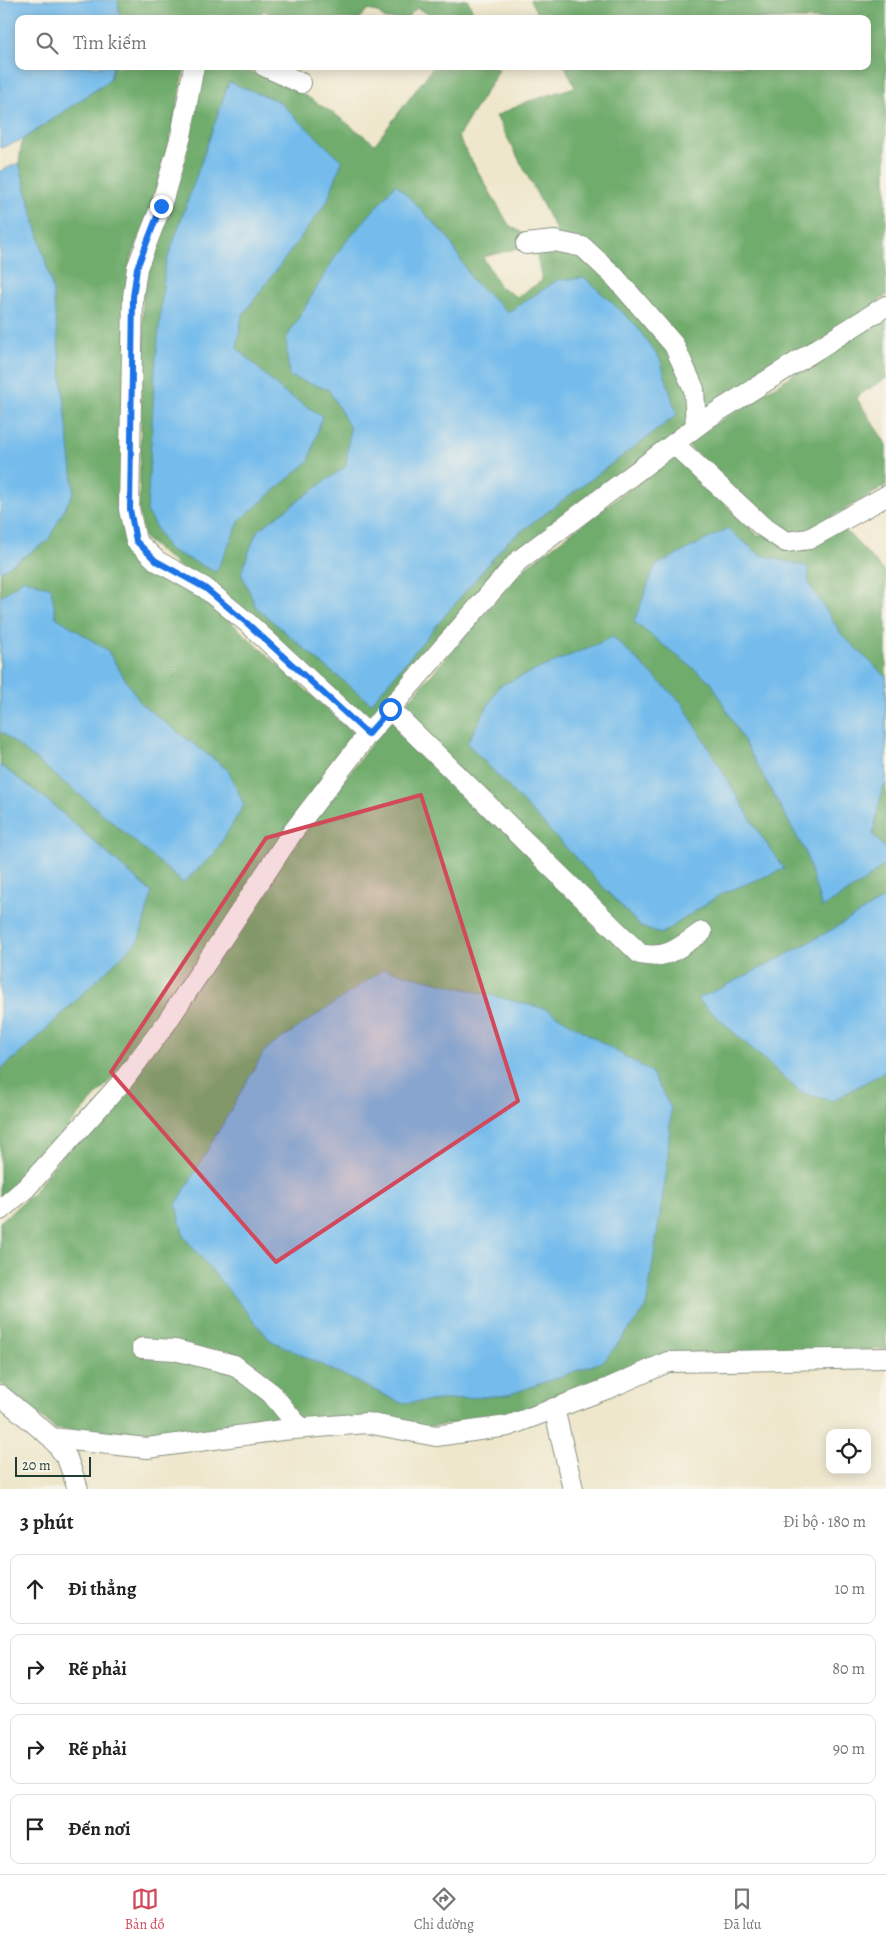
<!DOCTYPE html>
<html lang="vi">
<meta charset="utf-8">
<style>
:root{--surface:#fff;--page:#f2f2f2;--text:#222;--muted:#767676;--line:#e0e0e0;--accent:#d1495b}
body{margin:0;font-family:Alegreya,serif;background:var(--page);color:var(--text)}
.controls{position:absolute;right:15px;bottom:15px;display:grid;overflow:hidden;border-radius:10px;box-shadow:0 2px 12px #0003}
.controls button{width:45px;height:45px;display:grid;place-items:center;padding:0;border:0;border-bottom:1px solid var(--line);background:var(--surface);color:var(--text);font:25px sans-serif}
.scale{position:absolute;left:15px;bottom:12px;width:76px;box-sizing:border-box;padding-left:5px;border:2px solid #1f3d34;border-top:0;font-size:14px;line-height:18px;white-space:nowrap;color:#1f3d34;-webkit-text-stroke:4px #f7f3e8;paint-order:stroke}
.stop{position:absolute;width:15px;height:15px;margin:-11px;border:4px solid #1a73e8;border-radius:50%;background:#fff}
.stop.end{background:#1a73e8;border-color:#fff;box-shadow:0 1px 5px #0008}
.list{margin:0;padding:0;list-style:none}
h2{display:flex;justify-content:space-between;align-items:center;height:65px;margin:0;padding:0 20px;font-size:21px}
h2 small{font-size:16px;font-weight:400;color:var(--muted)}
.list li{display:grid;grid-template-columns:32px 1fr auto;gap:15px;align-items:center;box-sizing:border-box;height:70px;margin:0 10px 10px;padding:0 10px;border:1px solid var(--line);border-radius:10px}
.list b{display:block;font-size:19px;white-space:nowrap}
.list em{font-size:16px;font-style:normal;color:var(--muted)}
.icon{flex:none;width:28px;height:28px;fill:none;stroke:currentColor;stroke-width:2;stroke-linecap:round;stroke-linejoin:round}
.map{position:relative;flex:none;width:886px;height:1489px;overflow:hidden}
.search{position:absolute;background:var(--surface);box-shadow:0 2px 12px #0003;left:15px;right:15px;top:15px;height:55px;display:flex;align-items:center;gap:12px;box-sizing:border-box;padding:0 18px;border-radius:10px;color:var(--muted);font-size:19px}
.sheet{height:385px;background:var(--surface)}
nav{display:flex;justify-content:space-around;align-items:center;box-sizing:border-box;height:70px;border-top:1px solid var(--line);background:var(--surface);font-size:14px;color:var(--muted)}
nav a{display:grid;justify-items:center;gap:2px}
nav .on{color:var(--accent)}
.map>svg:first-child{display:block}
</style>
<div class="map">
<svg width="886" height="1489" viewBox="0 0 886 1489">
<rect width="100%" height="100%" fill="#f7f3e8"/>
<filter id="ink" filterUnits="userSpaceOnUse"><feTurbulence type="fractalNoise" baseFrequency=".02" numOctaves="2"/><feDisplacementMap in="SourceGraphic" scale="10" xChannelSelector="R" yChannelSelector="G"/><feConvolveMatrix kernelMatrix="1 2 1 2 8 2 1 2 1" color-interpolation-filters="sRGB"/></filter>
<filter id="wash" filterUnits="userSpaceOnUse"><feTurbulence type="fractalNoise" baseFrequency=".0096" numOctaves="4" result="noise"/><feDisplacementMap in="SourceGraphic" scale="20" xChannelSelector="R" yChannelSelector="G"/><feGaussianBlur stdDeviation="1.12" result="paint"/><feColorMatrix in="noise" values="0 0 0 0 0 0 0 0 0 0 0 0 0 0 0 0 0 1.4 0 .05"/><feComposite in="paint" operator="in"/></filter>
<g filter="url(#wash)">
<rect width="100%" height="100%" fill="#efe7cc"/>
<!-- forest -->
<path fill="#6fac6c" stroke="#477450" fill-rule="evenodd" d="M 118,0 L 468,0 L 476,19 L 438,19 L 417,8 L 406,19 L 385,19 L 377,12 L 367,10 L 359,19 L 280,19 L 263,10 L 259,19 L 120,19 Z
M 530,0 L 886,0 L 886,296 L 512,554 L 367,721 L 144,538 L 139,510 L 143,294 L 146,269 L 203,66 L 238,66 L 298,91 L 336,115 L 375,144 L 434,66 L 497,66 L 499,70 L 458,137 L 509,225 L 525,235 L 557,232 L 496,116 L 526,102 L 575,87 L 565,66 L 867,66 L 867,19 L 540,19 ZM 518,248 L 536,252 L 542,281 L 517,297 L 500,287 L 483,257 Z
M 113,66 L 185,66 L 172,131 L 153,201 L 129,265 L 128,545 L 202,596 L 356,735 L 161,1016 L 122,1067 L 18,1183 L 0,1199 L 0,1070 L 31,1044 L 152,893 L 44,797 L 0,765 L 0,572 L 48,541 L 52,286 L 19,163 L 22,140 L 110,80 Z
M 886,316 L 886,378 L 856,397 L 886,444 L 886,486 L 806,531 L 788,533 L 768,519 L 687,445 L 713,425 Z
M 673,456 L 758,535 L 844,529 L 886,573 L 886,1349 L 666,1353 L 606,1379 L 505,1417 L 435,1426 L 147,1438 L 55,1429 L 0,1383 L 0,1222 L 33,1193 L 372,743 L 523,569 Z"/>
<!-- water -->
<path fill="#75bcec" stroke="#4a7c90" d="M 0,0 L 118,0 L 120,19 L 19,19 L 19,66 L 113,66 L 110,80 L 22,140 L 0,148 Z
M 229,82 L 278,101 L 342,161 L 327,202 L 242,316 L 237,348 L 282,391 L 322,416 L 309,461 L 240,520 L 216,572 L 168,549 L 147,512 L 155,371 L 165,266 Z
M 19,163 L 52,286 L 74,491 L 48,541 L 0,572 L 0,171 Z
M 396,184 L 449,239 L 472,280 L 508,312 L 558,280 L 585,278 L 634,323 L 660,359 L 677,415 L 507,542 L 371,703 L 321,663 L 256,607 L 241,573 L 257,531 L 346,466 L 350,428 L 329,390 L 289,376 L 286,339 L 340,249 Z
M 727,529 L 761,555 L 808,567 L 809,584 L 842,635 L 886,677 L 886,784 L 882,789 L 873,835 L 886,849 L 886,863 L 862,883 L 822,908 L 805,851 L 711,682 L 634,622 L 655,566 Z
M 24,579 L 51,588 L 56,617 L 107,650 L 141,704 L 228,770 L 244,805 L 214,854 L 183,883 L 96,808 L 0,731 L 0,597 Z
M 613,637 L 682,703 L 759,833 L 784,869 L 721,894 L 661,934 L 641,927 L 467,743 L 499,686 Z
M 0,765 L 44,797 L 152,893 L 139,939 L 31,1044 L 0,1070 Z
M 886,897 L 886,1071 L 832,1101 L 800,1092 L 697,999 C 763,969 825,935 886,897 Z
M 384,969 L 546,1009 L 651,1072 L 671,1108 L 667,1168 L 646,1308 L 604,1361 L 508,1395 L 401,1403 L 270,1340 L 184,1237 L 176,1205 L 265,1050 Z"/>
</g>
<g filter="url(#ink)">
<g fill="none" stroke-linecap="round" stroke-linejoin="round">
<!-- street casing -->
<g stroke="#879280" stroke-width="22">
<path id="street" d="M 194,66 L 181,136 L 161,206 L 137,268 L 133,297 L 129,509 L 136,541 L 157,561 L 205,588 L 249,624 L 368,734
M 264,66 L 301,83
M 526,244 L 554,241 L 583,247 L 615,277 L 674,345 L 694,389 L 696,427
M 674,444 L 762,526 L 786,542 L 809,539 L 886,496
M 390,709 L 640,954 C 669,960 679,947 702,932
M 0,1210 L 26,1188 L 122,1082 L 167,1022 L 292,833 L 368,734 L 518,561 L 709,417 L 886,306
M 142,1348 L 175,1350 L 234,1365 L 271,1393 L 300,1428
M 0,1395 L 52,1438 L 147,1448 L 282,1430 L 367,1423 L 436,1436 L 508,1426 L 609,1388 L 668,1362 L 886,1358
M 554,1408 L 573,1489
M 52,1438 L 67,1458 L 78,1489"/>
</g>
<!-- street -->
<use href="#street" stroke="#fff" stroke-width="20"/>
</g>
</g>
<g fill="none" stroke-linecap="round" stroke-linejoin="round" filter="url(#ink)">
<!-- route -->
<path stroke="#1a73e8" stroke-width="6" d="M 161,206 L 137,268 L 133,297 L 130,509 L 136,541 L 156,561 L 205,588 L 248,624 L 368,734 L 390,709"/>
</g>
<!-- marked area -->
<path fill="#d1495b" fill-opacity="0.2" stroke="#d1495b" stroke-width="4" stroke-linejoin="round" d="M 421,795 L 518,1101 L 276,1262 L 111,1072 L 266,838 Z"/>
</svg>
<div class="controls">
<button><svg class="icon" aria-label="locate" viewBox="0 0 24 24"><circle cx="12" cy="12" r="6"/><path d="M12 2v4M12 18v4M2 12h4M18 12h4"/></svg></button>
</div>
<div class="scale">20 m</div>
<div class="stop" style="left:390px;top:709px"></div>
<div class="stop end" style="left:161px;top:206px"></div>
<div class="search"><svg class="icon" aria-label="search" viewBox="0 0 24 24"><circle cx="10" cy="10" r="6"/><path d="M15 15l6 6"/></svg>Tìm kiếm</div>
</div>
<section class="sheet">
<h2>3 phút<small>Đi bộ · 180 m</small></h2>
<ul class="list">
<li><svg class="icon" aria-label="ahead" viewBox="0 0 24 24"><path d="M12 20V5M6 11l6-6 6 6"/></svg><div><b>Đi thẳng</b></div><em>10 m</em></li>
<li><svg class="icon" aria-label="right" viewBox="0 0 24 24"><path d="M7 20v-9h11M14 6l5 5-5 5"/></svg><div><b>Rẽ phải</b></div><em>80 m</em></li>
<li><svg class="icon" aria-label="right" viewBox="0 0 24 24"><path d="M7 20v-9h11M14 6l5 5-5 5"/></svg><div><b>Rẽ phải</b></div><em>90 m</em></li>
<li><svg class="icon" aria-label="arrive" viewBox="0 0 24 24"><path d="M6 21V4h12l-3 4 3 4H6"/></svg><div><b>Đến nơi</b></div></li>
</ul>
</section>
<nav>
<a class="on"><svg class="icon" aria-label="map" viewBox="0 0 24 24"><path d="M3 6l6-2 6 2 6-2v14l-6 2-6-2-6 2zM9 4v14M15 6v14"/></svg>Bản đồ</a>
<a><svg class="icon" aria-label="directions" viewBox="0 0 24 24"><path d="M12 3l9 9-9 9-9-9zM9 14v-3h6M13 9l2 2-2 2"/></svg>Chỉ đường</a>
<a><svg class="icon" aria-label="saved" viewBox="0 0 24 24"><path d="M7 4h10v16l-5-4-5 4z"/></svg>Đã lưu</a>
</nav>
